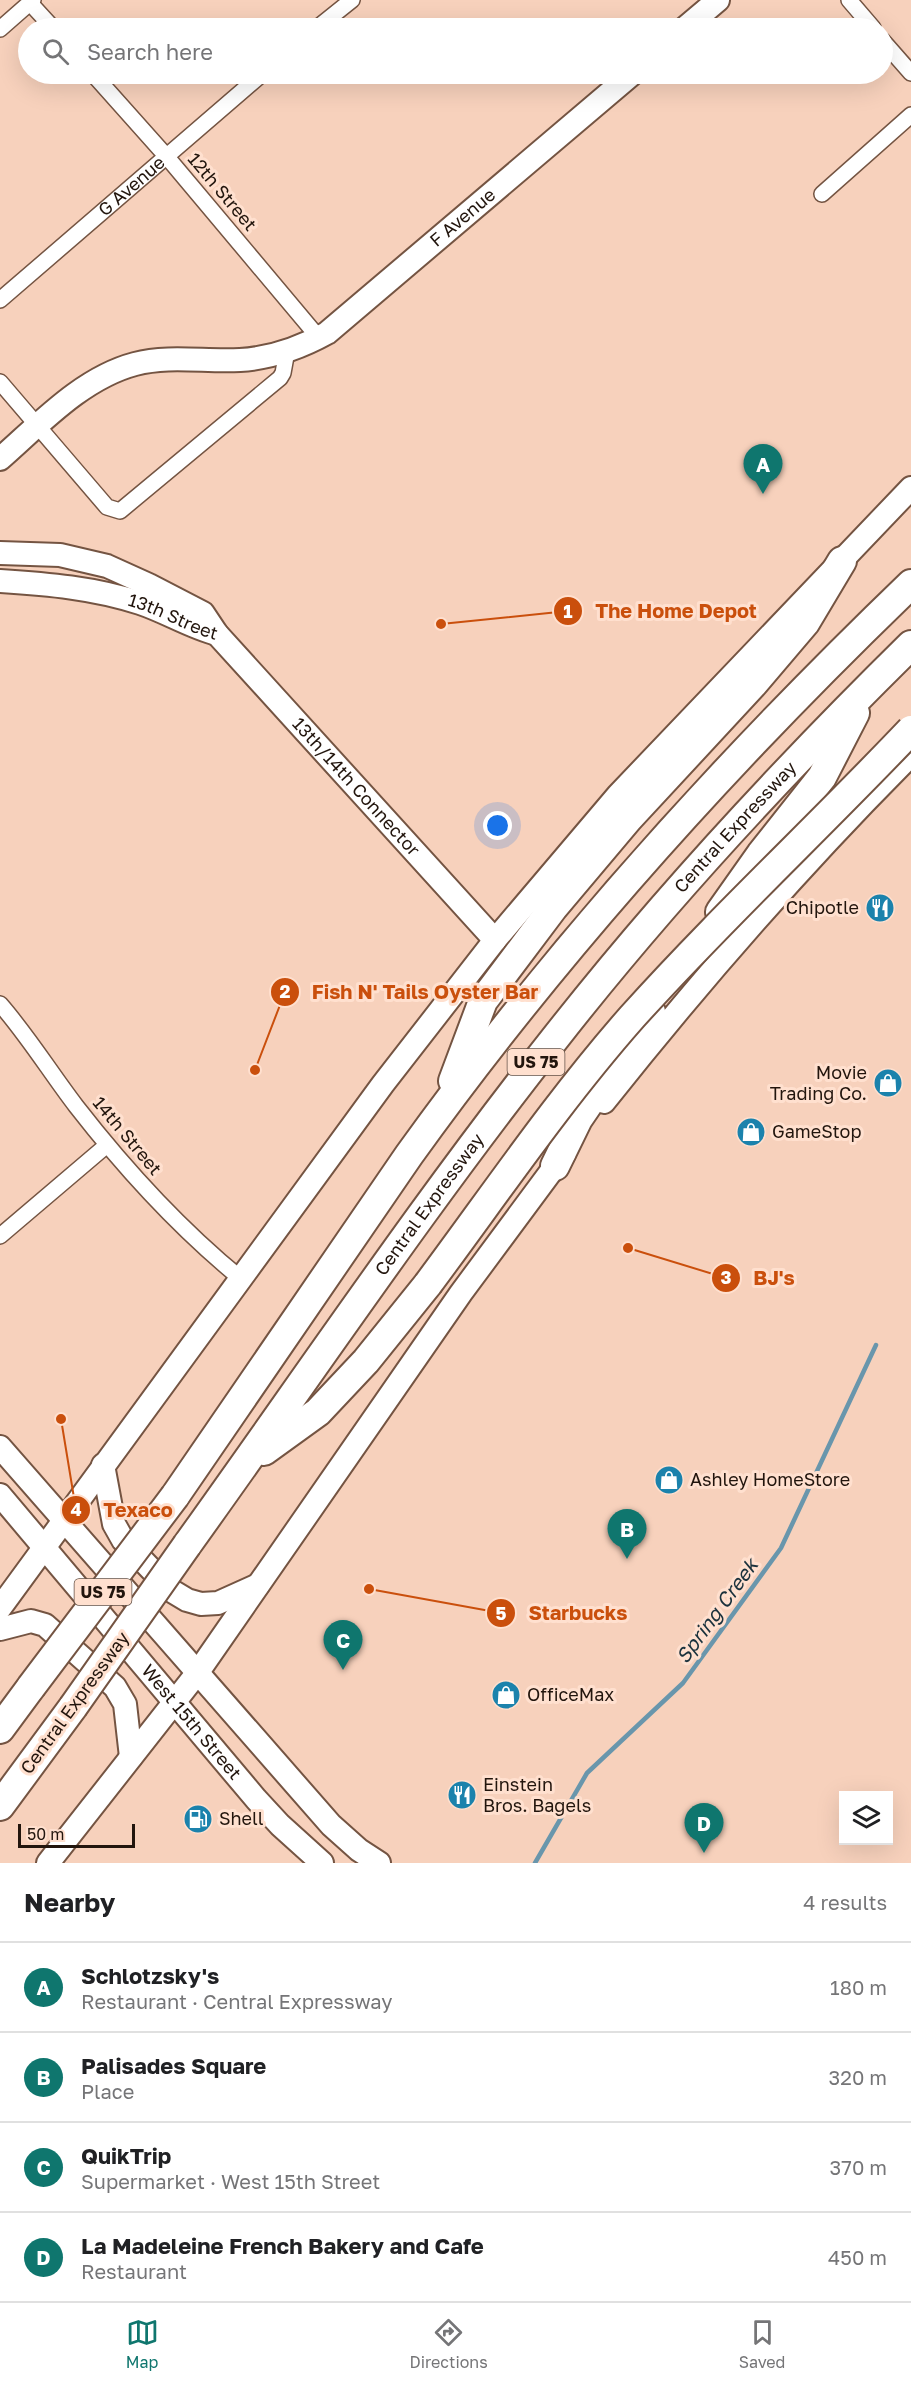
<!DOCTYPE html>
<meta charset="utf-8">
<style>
:root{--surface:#fff;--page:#f6f6f6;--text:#202124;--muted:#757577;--line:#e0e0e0;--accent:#0f766e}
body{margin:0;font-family:"Golos Text",sans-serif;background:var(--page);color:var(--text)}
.controls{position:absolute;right:18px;bottom:18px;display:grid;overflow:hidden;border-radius:0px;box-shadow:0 6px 24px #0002}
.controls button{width:54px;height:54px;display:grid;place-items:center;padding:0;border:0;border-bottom:2px solid var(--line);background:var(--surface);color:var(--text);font:30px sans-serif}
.scale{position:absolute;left:18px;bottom:15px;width:117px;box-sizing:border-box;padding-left:6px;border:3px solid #22150d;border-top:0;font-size:16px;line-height:21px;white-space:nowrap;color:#22150d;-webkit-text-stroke:4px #ffe0cf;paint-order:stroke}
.you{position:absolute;left:498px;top:826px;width:21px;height:21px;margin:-15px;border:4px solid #fff;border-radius:50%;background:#1a73e8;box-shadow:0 0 0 9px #1a73e833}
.badge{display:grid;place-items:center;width:39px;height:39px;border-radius:50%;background:var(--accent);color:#fff;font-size:20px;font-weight:700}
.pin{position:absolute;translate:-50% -50px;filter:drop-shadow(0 2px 3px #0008)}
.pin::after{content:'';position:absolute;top:32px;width:21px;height:18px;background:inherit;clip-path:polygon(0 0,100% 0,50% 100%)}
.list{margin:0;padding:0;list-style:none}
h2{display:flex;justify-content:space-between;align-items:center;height:78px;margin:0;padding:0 24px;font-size:26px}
h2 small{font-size:20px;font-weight:400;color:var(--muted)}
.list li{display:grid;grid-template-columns:39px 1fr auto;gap:18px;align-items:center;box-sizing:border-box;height:90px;padding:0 24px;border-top:2px solid var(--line)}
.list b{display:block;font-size:22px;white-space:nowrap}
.list p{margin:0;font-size:20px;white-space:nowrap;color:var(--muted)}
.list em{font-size:20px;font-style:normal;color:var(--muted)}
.icon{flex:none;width:33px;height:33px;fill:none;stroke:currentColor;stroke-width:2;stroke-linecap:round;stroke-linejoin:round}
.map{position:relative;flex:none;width:911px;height:1863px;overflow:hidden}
.search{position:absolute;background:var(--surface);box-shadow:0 6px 24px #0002;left:18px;right:18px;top:18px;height:66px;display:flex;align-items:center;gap:15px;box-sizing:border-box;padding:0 21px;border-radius:33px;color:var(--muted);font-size:22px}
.sheet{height:438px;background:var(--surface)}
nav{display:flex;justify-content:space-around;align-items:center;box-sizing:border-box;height:84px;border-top:2px solid var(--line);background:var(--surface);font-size:16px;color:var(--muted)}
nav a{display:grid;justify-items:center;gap:3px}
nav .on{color:var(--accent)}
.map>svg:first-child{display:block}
</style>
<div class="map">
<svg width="911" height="1863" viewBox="0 0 911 1863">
<rect width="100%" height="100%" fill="#f7d1bc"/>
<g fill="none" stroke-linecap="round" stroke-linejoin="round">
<!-- stream -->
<path stroke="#6996ac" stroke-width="4.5" d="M 535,1863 L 587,1773 L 683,1683 L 781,1548 L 876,1345"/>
<!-- street casing -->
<g stroke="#745442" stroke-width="18">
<g id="street">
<path d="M 849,0 L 873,28"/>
<path d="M 30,3 L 53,28"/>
<path d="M 317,28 L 352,0"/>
<path d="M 0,29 L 33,0"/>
<path d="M 882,40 L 911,73"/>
<path d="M 93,74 L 167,157 L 319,338"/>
<path d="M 822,194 L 911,115"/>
<path id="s1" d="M 0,300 L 262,74"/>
<path d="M 0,382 L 107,507 L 120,511 L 280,378 L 283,373 L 287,351"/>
<path d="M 0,1004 C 28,1036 50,1072 76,1106 C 125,1169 179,1228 240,1278"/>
<path d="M 0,1236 L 107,1145"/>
</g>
</g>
<!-- secondary casing -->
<g stroke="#745442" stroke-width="26">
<g id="secondary">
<path d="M 685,28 L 718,0"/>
<path id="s2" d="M 0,459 C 40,424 82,378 135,364 C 169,355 205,362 240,360 C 272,358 300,348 327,333 L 632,74"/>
<path id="s3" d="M 0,553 L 60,555 L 107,566 L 149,585 L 203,613 L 217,634 L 495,940"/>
<path id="s4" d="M 0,581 C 47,584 95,588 140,603 C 167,612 190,627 217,634"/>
<path d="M 604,1102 C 700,981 802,864 911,755"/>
<path d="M 0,1447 L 331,1825 L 359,1850 L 379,1863"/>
<path d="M 103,1465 L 114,1524 L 123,1540 L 172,1591 L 187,1600 L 201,1604 L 218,1603 L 258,1585"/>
<path id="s5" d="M 0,1495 L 256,1799 L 280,1825 L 322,1863"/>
<path d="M 0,1608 L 383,1084 L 495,940 L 618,795 L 911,488"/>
<path d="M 0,1629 L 31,1621 L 45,1625 L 115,1687 L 125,1704 L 131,1757"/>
<path d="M 48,1863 L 198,1672 L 461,1293 L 564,1154"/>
</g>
</g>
<!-- highway casing -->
<g stroke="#745442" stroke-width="32">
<g id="highway">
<path d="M 720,912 L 761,854 L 822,777 L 855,713"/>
<path d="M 453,1081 L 483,1001 L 553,908 L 628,819 L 754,683 L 805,623 L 842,561"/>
<path d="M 555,1166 L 578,1119 L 651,1012"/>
<path d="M 264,1451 L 318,1412 L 366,1361 L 428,1284"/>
<path d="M 175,1496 L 409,1155 C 557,949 728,760 911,584"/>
<path id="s6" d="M 187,1545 C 309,1375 426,1201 556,1037 C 665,898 785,769 911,645"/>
<path d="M 0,1729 L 31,1687"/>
<path d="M 0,1806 L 73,1707"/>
</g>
</g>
<!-- street -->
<use href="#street" stroke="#fff" stroke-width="15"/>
<!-- secondary -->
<use href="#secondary" stroke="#fff" stroke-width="22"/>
<!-- highway -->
<use href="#highway" stroke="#fff" stroke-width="28"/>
<!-- highway-bridge casing -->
<g stroke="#745442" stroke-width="32" stroke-linecap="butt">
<path id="highway-bridge" d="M 428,1284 C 495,1194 558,1101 632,1017 C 721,918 819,827 911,730
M 31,1687 L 175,1496
M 73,1707 L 187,1545"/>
</g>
<!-- highway-bridge -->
<use href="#highway-bridge" stroke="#fff" stroke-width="28"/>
</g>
<!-- icons -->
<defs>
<g id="restaurant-disc" transform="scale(1.5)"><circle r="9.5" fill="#1b82ac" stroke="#ffe0cf"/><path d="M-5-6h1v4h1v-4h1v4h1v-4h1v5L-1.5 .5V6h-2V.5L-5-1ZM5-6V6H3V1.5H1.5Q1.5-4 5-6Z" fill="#fff"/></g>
<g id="shop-disc" transform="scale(1.5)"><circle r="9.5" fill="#1b82ac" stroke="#ffe0cf"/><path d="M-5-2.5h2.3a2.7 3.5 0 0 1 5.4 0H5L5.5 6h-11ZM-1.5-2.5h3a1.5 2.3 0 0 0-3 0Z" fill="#fff"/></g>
<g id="fuel-disc" transform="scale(1.5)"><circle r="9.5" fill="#1b82ac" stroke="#ffe0cf"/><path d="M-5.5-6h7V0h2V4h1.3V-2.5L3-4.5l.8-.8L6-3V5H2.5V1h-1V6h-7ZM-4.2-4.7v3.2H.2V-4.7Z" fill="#fff"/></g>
</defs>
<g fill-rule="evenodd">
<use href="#restaurant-disc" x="880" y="908"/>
<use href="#shop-disc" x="888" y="1083"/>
<use href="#shop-disc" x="751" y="1132"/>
<use href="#shop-disc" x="669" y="1480"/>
<use href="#shop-disc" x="506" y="1695"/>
<use href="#restaurant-disc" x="462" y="1795"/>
<use href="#fuel-disc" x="198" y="1819"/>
</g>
<g text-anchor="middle" stroke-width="6" stroke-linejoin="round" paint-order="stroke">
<!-- shield labels -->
<g fill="#ffe0cf" stroke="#645247" stroke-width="1.5">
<rect x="507.5" y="1049" width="57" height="26" rx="4.5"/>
<rect x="74.5" y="1579" width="57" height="26" rx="4.5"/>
</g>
<g font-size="16" font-weight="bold" fill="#22150d">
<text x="536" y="1068">US 75</text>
<text x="103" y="1598">US 75</text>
</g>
<!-- street labels -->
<g font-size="18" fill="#22150d" stroke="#ffe0cf">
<text dy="6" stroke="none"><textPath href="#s1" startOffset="174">G Avenue</textPath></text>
<text transform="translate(222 192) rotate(50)" y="6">12th Street</text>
<text dy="6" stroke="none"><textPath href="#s2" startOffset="542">F Avenue</textPath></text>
<text dy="6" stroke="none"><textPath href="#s4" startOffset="178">13th Street</textPath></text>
<text dy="6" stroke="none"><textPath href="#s3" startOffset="447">13th/14th Connector</textPath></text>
<text dy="6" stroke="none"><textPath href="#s6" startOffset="904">Central Expressway</textPath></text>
<text transform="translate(127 1136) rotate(50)" y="6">14th Street</text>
<text dy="6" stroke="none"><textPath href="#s6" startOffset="418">Central Expressway</textPath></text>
<text transform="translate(75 1703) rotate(-54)" y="6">Central Expressway</text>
<text dy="6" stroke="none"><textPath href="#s5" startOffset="297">West 15th Street</textPath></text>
</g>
<!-- poi labels -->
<g font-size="18" fill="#22150d" stroke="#ffe0cf" text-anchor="start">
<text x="859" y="914" text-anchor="end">Chipotle</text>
<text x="867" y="1079" text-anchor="end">Movie<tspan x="867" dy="21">Trading Co.</tspan></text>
<text x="772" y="1138">GameStop</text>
<text x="690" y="1486">Ashley HomeStore</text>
<text x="527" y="1701">OfficeMax</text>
<text x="483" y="1791">Einstein<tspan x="483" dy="21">Bros. Bagels</tspan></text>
<text x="219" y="1825">Shell</text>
</g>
<!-- water labels -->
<g font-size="20" font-style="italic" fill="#1a313c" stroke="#ffe0cf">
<text transform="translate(717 1611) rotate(-54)" y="7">Spring Creek</text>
</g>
</g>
<!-- callouts -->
<path fill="none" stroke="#ca4f0c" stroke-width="2" d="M441 624L568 611M255 1070L285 992M628 1248L726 1278M61 1419L76 1510M369 1589L501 1613"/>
<g fill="#ca4f0c" stroke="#ffe0cf" stroke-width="2">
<circle cx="441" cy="624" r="6"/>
<circle cx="255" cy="1070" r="6"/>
<circle cx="628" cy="1248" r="6"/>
<circle cx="61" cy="1419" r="6"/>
<circle cx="369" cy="1589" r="6"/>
<circle cx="568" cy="611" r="15"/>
<circle cx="285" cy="992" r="15"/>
<circle cx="726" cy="1278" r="15"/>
<circle cx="76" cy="1510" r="15"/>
<circle cx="501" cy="1613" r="15"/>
</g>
<g font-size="18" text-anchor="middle" font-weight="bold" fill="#fff">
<text x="568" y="618">1</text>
<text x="285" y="998">2</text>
<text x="726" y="1284">3</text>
<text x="76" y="1516">4</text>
<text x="501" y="1620">5</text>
</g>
<g font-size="20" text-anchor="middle" font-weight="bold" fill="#ca4f0c" stroke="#ffe0cf" stroke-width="6" stroke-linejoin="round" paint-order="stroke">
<text x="676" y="618">The Home Depot</text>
<text x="425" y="999">Fish N' Tails Oyster Bar</text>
<text x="774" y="1285">BJ's</text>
<text x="138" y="1517">Texaco</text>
<text x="578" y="1620">Starbucks</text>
</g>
</svg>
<div class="controls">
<button><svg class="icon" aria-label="layers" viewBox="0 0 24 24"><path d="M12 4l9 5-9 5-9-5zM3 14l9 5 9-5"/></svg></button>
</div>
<div class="scale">50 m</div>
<div class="you"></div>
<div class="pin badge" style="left:763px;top:494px">A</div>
<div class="pin badge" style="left:627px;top:1559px">B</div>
<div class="pin badge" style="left:343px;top:1670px">C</div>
<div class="pin badge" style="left:704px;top:1853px">D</div>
<div class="search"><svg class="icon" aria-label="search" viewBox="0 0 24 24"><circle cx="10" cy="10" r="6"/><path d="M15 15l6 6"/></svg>Search here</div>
</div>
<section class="sheet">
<h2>Nearby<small>4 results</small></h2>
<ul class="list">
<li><span class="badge">A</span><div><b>Schlotzsky's</b><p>Restaurant · Central Expressway</p></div><em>180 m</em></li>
<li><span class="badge">B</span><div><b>Palisades Square</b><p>Place</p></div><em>320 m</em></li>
<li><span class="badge">C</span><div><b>QuikTrip</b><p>Supermarket · West 15th Street</p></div><em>370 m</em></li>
<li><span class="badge">D</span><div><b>La Madeleine French Bakery and Cafe</b><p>Restaurant</p></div><em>450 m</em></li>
</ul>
</section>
<nav>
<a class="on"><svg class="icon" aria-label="map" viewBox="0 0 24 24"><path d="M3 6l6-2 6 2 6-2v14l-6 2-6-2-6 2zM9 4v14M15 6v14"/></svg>Map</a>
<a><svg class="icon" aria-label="directions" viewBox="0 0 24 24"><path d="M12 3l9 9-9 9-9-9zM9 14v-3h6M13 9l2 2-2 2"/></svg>Directions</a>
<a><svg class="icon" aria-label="saved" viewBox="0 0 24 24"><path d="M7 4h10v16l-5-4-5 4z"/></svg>Saved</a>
</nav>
